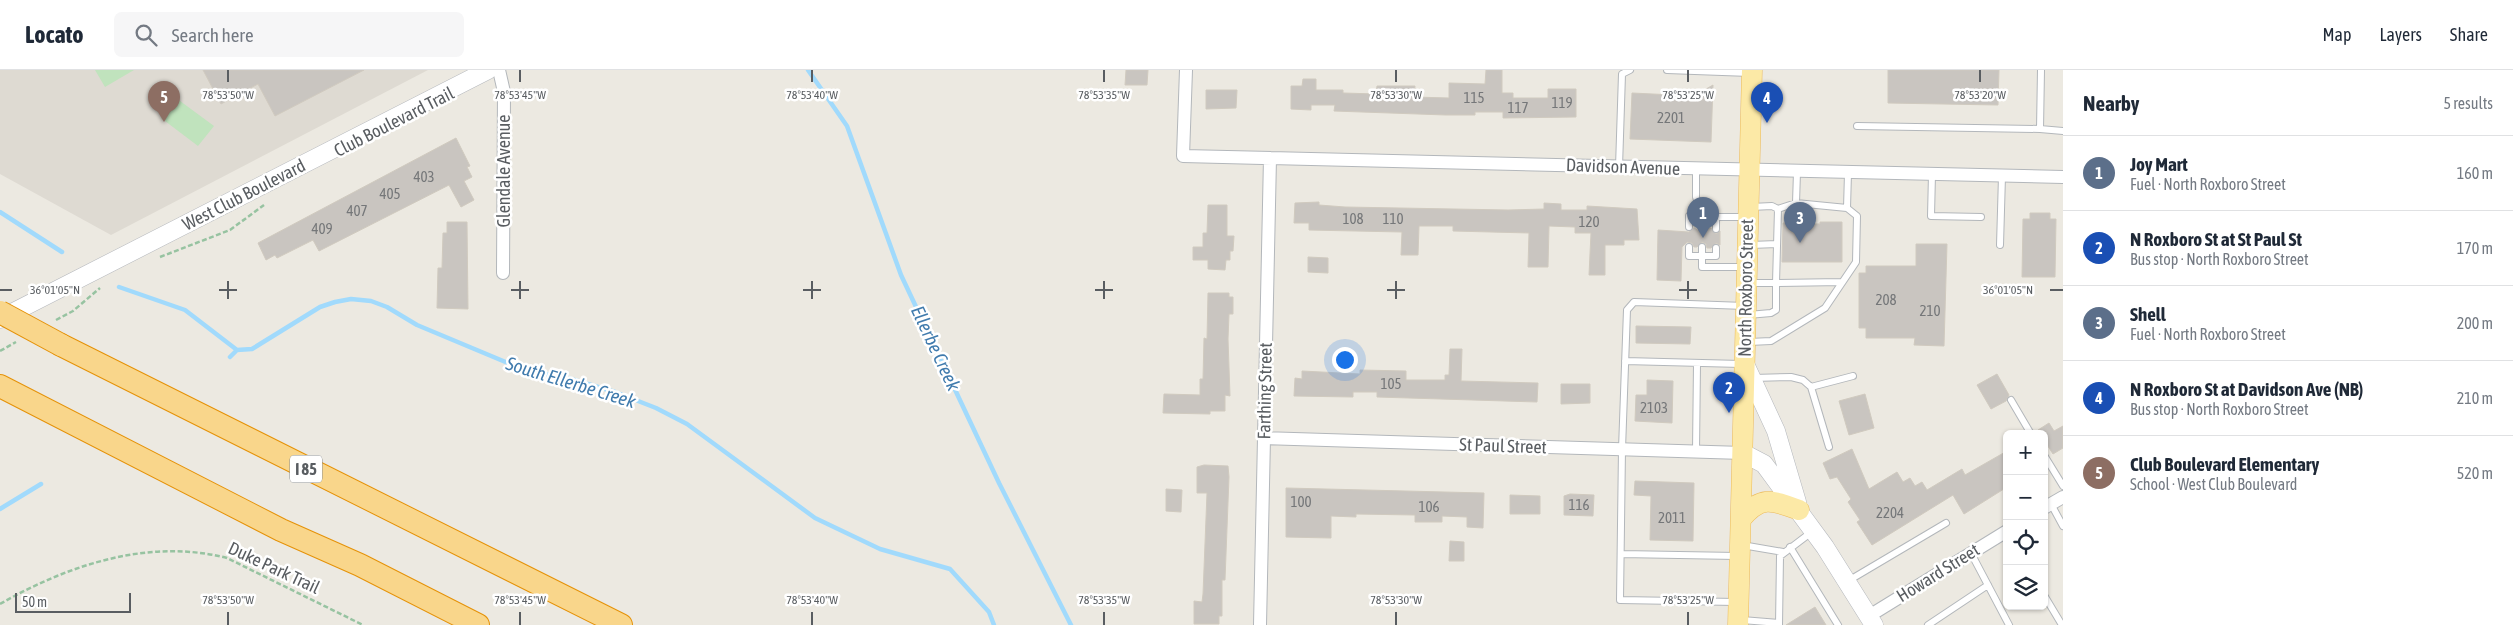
<!DOCTYPE html>
<meta charset="utf-8">
<style>
:root{--surface:#fff;--page:#f6f6f7;--text:#1f2937;--muted:#747a83;--line:#e0e1e3;--accent:#e23330}
body{margin:0;font-family:"Asap Condensed",sans-serif;background:var(--page);color:var(--text)}
.controls{position:absolute;right:15px;bottom:15px;display:grid;overflow:hidden;border-radius:8px;box-shadow:0 1px 4px #0004}
.controls button{width:45px;height:45px;display:grid;place-items:center;padding:0;border:0;border-bottom:1px solid var(--line);background:var(--surface);color:var(--text);font:25px sans-serif}
.scale{position:absolute;left:15px;bottom:12px;width:116px;box-sizing:border-box;padding-left:5px;border:2px solid #595d61;border-top:0;font-size:14px;line-height:18px;white-space:nowrap;color:#595d61;-webkit-text-stroke:4px #fff;paint-order:stroke}
.you{position:absolute;left:1344px;top:289px;width:18px;height:18px;margin:-12px;border:4px solid #fff;border-radius:50%;background:#1a73e8;box-shadow:0 0 0 8px #1a73e833}
.badge{display:grid;place-items:center;width:32px;height:32px;border-radius:50%;background:var(--accent);color:#fff;font-size:16px;font-weight:700}
.pin{position:absolute;translate:-50% -41px;filter:drop-shadow(0 1px 2px #0008)}
.pin::after{content:'';position:absolute;top:26px;width:18px;height:15px;background:inherit;clip-path:polygon(0 0,100% 0,50% 100%)}
.list{margin:0;padding:0;list-style:none}
h2{display:flex;justify-content:space-between;align-items:center;height:65px;margin:0;padding:0 20px;font-size:21px}
h2 small{font-size:16px;font-weight:400;color:var(--muted)}
.list li{display:grid;grid-template-columns:32px 1fr auto;gap:15px;align-items:center;box-sizing:border-box;height:75px;padding:0 20px;border-top:1px solid var(--line)}
.list b{display:block;font-size:19px;white-space:nowrap}
.list p{margin:0;font-size:16px;white-space:nowrap;color:var(--muted)}
.list em{font-size:16px;font-style:normal;color:var(--muted)}
.icon{flex:none;width:28px;height:28px;fill:none;stroke:currentColor;stroke-width:2;stroke-linecap:round;stroke-linejoin:round}
.map{position:relative;flex:none;width:2063px;height:555px;overflow:hidden}
header{display:flex;align-items:center;gap:30px;box-sizing:border-box;height:70px;padding:0 25px;background:var(--surface);border-bottom:1px solid var(--line)}
header strong{font-size:24px}
nav{display:flex;gap:28px;margin-inline-start:auto;font-size:18px}
.search{width:350px;height:45px;background:var(--page);display:flex;align-items:center;gap:12px;box-sizing:border-box;padding:0 18px;border-radius:8px;color:var(--muted);font-size:19px}
main{display:flex}
aside{flex:1;background:var(--surface)}
.map>svg:first-child{display:block}
</style>
<header>
<strong>Locato</strong>
<div class="search"><svg class="icon" aria-label="search" viewBox="0 0 24 24"><circle cx="10" cy="10" r="6"/><path d="M15 15l6 6"/></svg>Search here</div>
<nav><a>Map</a><a>Layers</a><a>Share</a></nav>
</header>
<main>
<div class="map">
<svg width="2063" height="555" viewBox="0 0 2063 555">
<rect width="100%" height="100%" fill="#ece9e1"/>
<!-- education -->
<path fill="#dedad2" d="M 0,0 L 428,0 L 111,165 L 0,104 Z"/>
<!-- green -->
<path fill="#c0e3bd" d="M 95,0 L 134,0 L 105,17 Z
M 176,28 L 214,56 L 198,76 L 161,48 Z"/>
<g fill="none" stroke-linecap="round" stroke-linejoin="round">
<!-- stream -->
<path stroke="#a1dafc" stroke-width="4.5" d="M 808,0 L 847,56 L 901,205 L 999,413 L 1071,555
M 0,142 L 62,182
M 119,217 L 185,240 L 237,280 L 252,279 L 320,237 L 335,232 L 351,229 L 371,231 L 387,237 L 417,255 L 527,301 L 564,307 L 615,322 L 656,338 L 687,354 L 815,448 L 880,479 L 950,499 L 989,542 L 994,555
M 230,287 L 237,280
M 0,439 L 41,414"/>
</g>
<!-- building -->
<path fill="#c9c5c0" stroke="#d0cabf" d="M 203,0 L 364,0 L 275,46 L 258,14 L 221,34 Z
M 1126,0 L 1148,0 L 1147,15 L 1125,15 Z
M 1486,0 L 1502,0 L 1502,23 L 1513,23 L 1513,28 L 1548,28 L 1548,19 L 1576,19 L 1576,47 L 1503,48 L 1503,42 L 1475,42 L 1475,45 L 1446,45 L 1334,41 L 1335,35 L 1311,35 L 1311,40 L 1291,39 L 1291,16 L 1302,16 L 1303,9 L 1316,9 L 1316,20 L 1343,20 L 1343,23 L 1376,24 L 1377,16 L 1415,16 L 1414,27 L 1449,28 L 1449,13 L 1485,14 Z
M 1888,0 L 1999,0 L 1998,35 L 1888,33 Z
M 1713,15 L 1711,72 L 1630,69 L 1632,23 L 1694,26 Z
M 1206,20 L 1237,20 L 1236,38 L 1206,39 Z
M 456,68 L 470,96 L 467,97 L 472,107 L 464,111 L 474,130 L 461,137 L 449,115 L 319,181 L 313,170 L 277,188 L 275,185 L 266,190 L 258,173 Z
M 1319,132 L 1319,135 L 1345,137 L 1508,140 L 1544,139 L 1544,133 L 1561,134 L 1561,140 L 1587,140 L 1587,136 L 1637,139 L 1639,170 L 1624,170 L 1624,175 L 1605,175 L 1605,205 L 1589,205 L 1591,163 L 1575,163 L 1575,157 L 1549,156 L 1548,197 L 1528,197 L 1529,163 L 1453,161 L 1453,156 L 1419,156 L 1418,185 L 1401,185 L 1402,162 L 1309,160 L 1309,153 L 1294,153 L 1295,133 Z
M 1208,135 L 1227,135 L 1227,166 L 1234,166 L 1233,181 L 1230,181 L 1230,190 L 1226,190 L 1225,200 L 1208,199 L 1208,190 L 1193,190 L 1193,177 L 1203,177 L 1203,163 L 1207,163 Z
M 2030,143 L 2050,143 L 2050,149 L 2056,149 L 2055,207 L 2022,207 L 2023,149 L 2030,149 Z
M 447,152 L 467,152 L 468,239 L 437,238 L 438,198 L 442,198 L 443,163 L 447,163 Z
M 1820,152 L 1842,152 L 1842,192 L 1782,192 L 1783,153 L 1820,154 Z
M 1694,158 L 1702,163 L 1707,158 L 1711,158 L 1716,164 L 1720,161 L 1720,175 L 1716,173 L 1711,178 L 1707,178 L 1706,174 L 1702,172 L 1697,177 L 1694,177 L 1692,173 L 1687,172 L 1682,177 L 1681,211 L 1657,210 L 1658,160 L 1689,162 Z
M 1916,174 L 1947,174 L 1944,276 L 1914,275 L 1915,268 L 1866,268 L 1866,258 L 1859,258 L 1859,203 L 1866,203 L 1866,196 L 1916,196 Z
M 1308,187 L 1328,188 L 1328,203 L 1308,202 Z
M 1208,223 L 1229,223 L 1229,227 L 1233,227 L 1233,244 L 1229,244 L 1228,269 L 1230,326 L 1225,325 L 1225,341 L 1210,341 L 1210,344 L 1163,343 L 1164,324 L 1200,325 L 1200,309 L 1203,309 L 1204,268 L 1207,269 Z
M 1636,256 L 1691,257 L 1690,274 L 1636,273 Z
M 1450,279 L 1462,279 L 1461,311 L 1538,313 L 1537,332 L 1377,327 L 1377,322 L 1353,322 L 1353,327 L 1294,326 L 1295,308 L 1302,309 L 1302,301 L 1360,304 L 1360,300 L 1406,301 L 1406,310 L 1445,310 L 1445,305 L 1449,305 Z
M 1997,304 L 2009,325 L 2006,331 L 1991,339 L 1977,315 Z
M 1647,310 L 1673,311 L 1672,353 L 1635,351 L 1636,325 L 1647,325 Z
M 1561,314 L 1590,314 L 1590,333 L 1561,334 Z
M 1865,324 L 1874,358 L 1849,365 L 1839,331 Z
M 2049,353 L 2054,361 L 2063,356 L 2063,378 L 2053,384 L 2044,370 L 2044,364 L 2040,364 L 2038,360 Z
M 1852,379 L 1869,419 L 1897,402 L 1903,412 L 1910,408 L 1915,416 L 1922,412 L 1927,420 L 1962,399 L 1965,405 L 2007,381 L 2007,417 L 1964,444 L 1953,425 L 1872,475 L 1857,452 L 1860,450 L 1848,432 L 1851,429 L 1837,407 L 1830,409 L 1823,393 Z
M 1204,395 L 1228,396 L 1229,407 L 1225,510 L 1222,510 L 1222,546 L 1219,546 L 1219,554 L 1194,554 L 1194,531 L 1202,532 L 1203,524 L 1207,423 L 1197,423 L 1197,397 Z
M 1635,411 L 1694,413 L 1693,471 L 1650,470 L 1651,426 L 1634,425 Z
M 1286,418 L 1484,423 L 1483,458 L 1467,457 L 1467,447 L 1442,446 L 1442,452 L 1415,452 L 1415,445 L 1356,444 L 1356,447 L 1331,446 L 1331,468 L 1286,467 Z
M 1166,419 L 1182,420 L 1181,442 L 1166,441 Z
M 1570,424 L 1594,425 L 1593,446 L 1564,445 L 1564,426 Z
M 1510,425 L 1540,426 L 1540,444 L 1510,444 Z
M 1450,471 L 1464,472 L 1464,491 L 1449,491 Z
M 1815,537 L 1826,555 L 1786,555 Z"/>
<g fill="none" stroke-linecap="round" stroke-linejoin="round">
<!-- lane casing -->
<g stroke="#b3b7bb" stroke-width="8">
<path id="lane" d="M 1667,0 L 1750,3
M 1857,56 L 2040,59 L 2041,0
M 2040,59 L 2063,61
M 1619,97 L 1622,4 L 1630,0
M 1696,99 L 1696,127 L 1702,147 L 1702,158
M 1932,104 L 1931,146 L 1981,147
M 1796,133 L 1797,102
M 1778,139 L 1796,133 L 1847,138
M 1716,147 L 1745,147
M 1689,157 L 1689,146 L 1716,147 L 1716,159
M 1751,175 L 1777,174
M 2000,175 L 2002,106
M 1689,177 L 1689,186 L 1702,186 L 1702,197 L 1745,197
M 1702,177 L 1702,186 L 1716,186 L 1716,178
M 1750,213 L 1776,213 L 1778,139 L 1772,136 L 1751,137
M 1748,245 L 1771,243 L 1776,240 L 1776,213 L 1842,212
M 1749,272 L 1771,271 L 1825,238 L 1856,192 L 1857,146 L 1847,138 L 1848,103
M 1625,291 L 1741,294
M 1753,308 L 1791,307 L 1803,310 L 1811,317 L 1829,377
M 1811,317 L 1853,306
M 2011,330 L 2031,364
M 1696,381 L 1697,294
M 2044,385 L 2063,416
M 2051,434 L 2063,456
M 1742,475 L 1783,482
M 1790,477 L 1838,555
M 1971,483 L 2009,555
M 1621,484 L 1737,486
M 1848,511 L 1946,453
M 2044,525 L 2062,555
M 1736,532 L 1620,530 L 1622,379 L 1627,240 L 1634,232 L 1745,236
M 1742,550 L 1779,553
M 1779,555 L 1780,486 L 1813,461
M 1928,555 L 1988,515"/>
</g>
<!-- street casing -->
<g stroke="#b3b7bb" stroke-width="14">
<path id="street" d="M 499,0 L 504,22 L 503,203
M 1186,0 L 1183,86 L 2063,107
M 1264,368 L 1743,383
M 2044,438 L 2063,427
M 1869,546 L 2007,461
M 1260,555 L 1270,88"/>
</g>
<!-- secondary casing -->
<g stroke="#b5b8bd" stroke-width="19">
<path id="secondary" d="M 0,249 L 488,0
M 1745,294 L 1776,361 L 1797,432
M 1743,383 L 1764,394 L 1825,477 L 1874,555"/>
</g>
<!-- primary casing -->
<g stroke="#ecba5a" stroke-width="21">
<path id="primary" d="M 1741,449 C 1761,425 1772,430 1799,440
M 1738,555 L 1752,0"/>
</g>
<!-- highway casing -->
<g stroke="#e59208" stroke-width="24">
<path id="highway" d="M 61,275 L 621,555
M 0,316 L 281,460 L 360,495 L 478,555"/>
</g>
<!-- path -->
<path stroke="#97c3a1" stroke-width="2.5" stroke-dasharray="5 2.5" stroke-linecap="butt" d="M 160,187 L 230,160 L 264,135
M 56,250 L 73,241 L 100,218
M 0,281 L 16,272
M 0,534 C 68,495 149,468 227,488 L 363,555"/>
<!-- lane -->
<use href="#lane" stroke="#fff" stroke-width="6"/>
<!-- street -->
<use href="#street" stroke="#fff" stroke-width="12"/>
<!-- secondary -->
<use href="#secondary" stroke="#fff" stroke-width="18"/>
<!-- primary -->
<use href="#primary" stroke="#fce9a6" stroke-width="20"/>
<!-- highway -->
<use href="#highway" stroke="#f9d68b" stroke-width="22"/>
<!-- highway-bridge casing -->
<g stroke="#e59208" stroke-width="24" stroke-linecap="butt">
<path id="highway-bridge" d="M 0,242 L 61,275"/>
</g>
<!-- highway-bridge -->
<use href="#highway-bridge" stroke="#f9d68b" stroke-width="22"/>
</g>
<!-- ticks -->
<path fill="none" stroke="#595d61" stroke-width="2" d="M 228,0 L 228,12M 520,0 L 520,12M 812,0 L 812,12M 1104,0 L 1104,12M 1396,0 L 1396,12M 1688,0 L 1688,12M 1980,0 L 1980,12M 228,211 L 228,229M 520,211 L 520,229M 812,211 L 812,229M 1104,211 L 1104,229M 1396,211 L 1396,229M 1688,211 L 1688,229M 0,220 L 12,220M 219,220 L 237,220M 511,220 L 529,220M 803,220 L 821,220M 1095,220 L 1113,220M 1387,220 L 1405,220M 1679,220 L 1697,220M 2050,220 L 2063,220M 228,542 L 228,555M 520,542 L 520,555M 812,542 L 812,555M 1104,542 L 1104,555M 1396,542 L 1396,555M 1688,542 L 1688,555"/>
<g text-anchor="middle" stroke-width="5" stroke-linejoin="round" paint-order="stroke">
<!-- number labels -->
<g font-size="15" fill="#757779">
<text x="1474" y="33">115</text>
<text x="1562" y="38">119</text>
<text x="1518" y="43">117</text>
<text x="1671" y="53">2201</text>
<text x="424" y="112">403</text>
<text x="390" y="129">405</text>
<text x="357" y="146">407</text>
<text x="1353" y="154">108</text>
<text x="1393" y="154">110</text>
<text x="1589" y="157">120</text>
<text x="322" y="164">409</text>
<text x="1886" y="235">208</text>
<text x="1930" y="246">210</text>
<text x="1391" y="319">105</text>
<text x="1654" y="343">2103</text>
<text x="1301" y="437">100</text>
<text x="1579" y="440">116</text>
<text x="1429" y="442">106</text>
<text x="1890" y="448">2204</text>
<text x="1672" y="453">2011</text>
</g>
<!-- shield labels -->
<rect fill="#fff" stroke="#8b8e90" stroke-width="1" x="290" y="385.5" width="32" height="27" rx="4"/>
<g font-size="16" font-weight="bold" fill="#595d61">
<text x="306" y="405">I 85</text>
</g>
<!-- street labels -->
<g font-size="18" fill="#595d61" stroke="#fff">
<text transform="translate(394 52) rotate(-27)" y="6">Club Boulevard Trail</text>
<text transform="translate(1623 97) rotate(2)" y="6">Davidson Avenue</text>
<text transform="translate(504 101) rotate(-90)" y="6">Glendale Avenue</text>
<text transform="translate(244 125) rotate(-27)" y="6">West Club Boulevard</text>
<text transform="translate(1746 218) rotate(-89)" y="6">North Roxboro Street</text>
<text transform="translate(1265 321) rotate(-89)" y="6">Farthing Street</text>
<text transform="translate(1503 376) rotate(2)" y="6">St Paul Street</text>
<text transform="translate(274 498) rotate(25)" y="6">Duke Park Trail</text>
<text transform="translate(1938 503) rotate(-32)" y="6">Howard Street</text>
</g>
<!-- water labels -->
<g font-size="19" font-style="italic" fill="#407bad" stroke="#fff">
<text transform="translate(936 278) rotate(65)" y="7">Ellerbe Creek</text>
<text transform="translate(571 312) rotate(17)" y="7">South Ellerbe Creek</text>
</g>
</g>
<g font-size="12" text-anchor="middle" fill="#595d61" stroke="#fff" stroke-width="5" stroke-linejoin="round" paint-order="stroke">
<text x="228" y="29">78°53'50"W</text>
<text x="520" y="29">78°53'45"W</text>
<text x="812" y="29">78°53'40"W</text>
<text x="1104" y="29">78°53'35"W</text>
<text x="1396" y="29">78°53'30"W</text>
<text x="1688" y="29">78°53'25"W</text>
<text x="1980" y="29">78°53'20"W</text>
<text x="55" y="224">36°01'05"N</text>
<text x="2008" y="224">36°01'05"N</text>
<text x="228" y="534">78°53'50"W</text>
<text x="520" y="534">78°53'45"W</text>
<text x="812" y="534">78°53'40"W</text>
<text x="1104" y="534">78°53'35"W</text>
<text x="1396" y="534">78°53'30"W</text>
<text x="1688" y="534">78°53'25"W</text>
</g>
</svg>
<div class="controls">
<button>+</button>
<button>−</button>
<button><svg class="icon" aria-label="locate" viewBox="0 0 24 24"><circle cx="12" cy="12" r="6"/><path d="M12 2v4M12 18v4M2 12h4M18 12h4"/></svg></button>
<button><svg class="icon" aria-label="layers" viewBox="0 0 24 24"><path d="M12 4l9 5-9 5-9-5zM3 14l9 5 9-5"/></svg></button>
</div>
<div class="scale">50 m</div>
<div class="you"></div>
<div class="pin badge" style="left:1703px;top:168px;background:#5c6f8a">1</div>
<div class="pin badge" style="left:1729px;top:343px;background:#1a4fb4">2</div>
<div class="pin badge" style="left:1800px;top:173px;background:#5c6f8a">3</div>
<div class="pin badge" style="left:1767px;top:53px;background:#1a4fb4">4</div>
<div class="pin badge" style="left:164px;top:52px;background:#8d6e63">5</div>
</div>
<aside>
<h2>Nearby<small>5 results</small></h2>
<ul class="list">
<li><span class="badge" style="background:#5c6f8a">1</span><div><b>Joy Mart</b><p>Fuel · North Roxboro Street</p></div><em>160 m</em></li>
<li><span class="badge" style="background:#1a4fb4">2</span><div><b>N Roxboro St at St Paul St</b><p>Bus stop · North Roxboro Street</p></div><em>170 m</em></li>
<li><span class="badge" style="background:#5c6f8a">3</span><div><b>Shell</b><p>Fuel · North Roxboro Street</p></div><em>200 m</em></li>
<li><span class="badge" style="background:#1a4fb4">4</span><div><b>N Roxboro St at Davidson Ave (NB)</b><p>Bus stop · North Roxboro Street</p></div><em>210 m</em></li>
<li><span class="badge" style="background:#8d6e63">5</span><div><b>Club Boulevard Elementary</b><p>School · West Club Boulevard</p></div><em>520 m</em></li>
</ul>
</aside>
</main>
